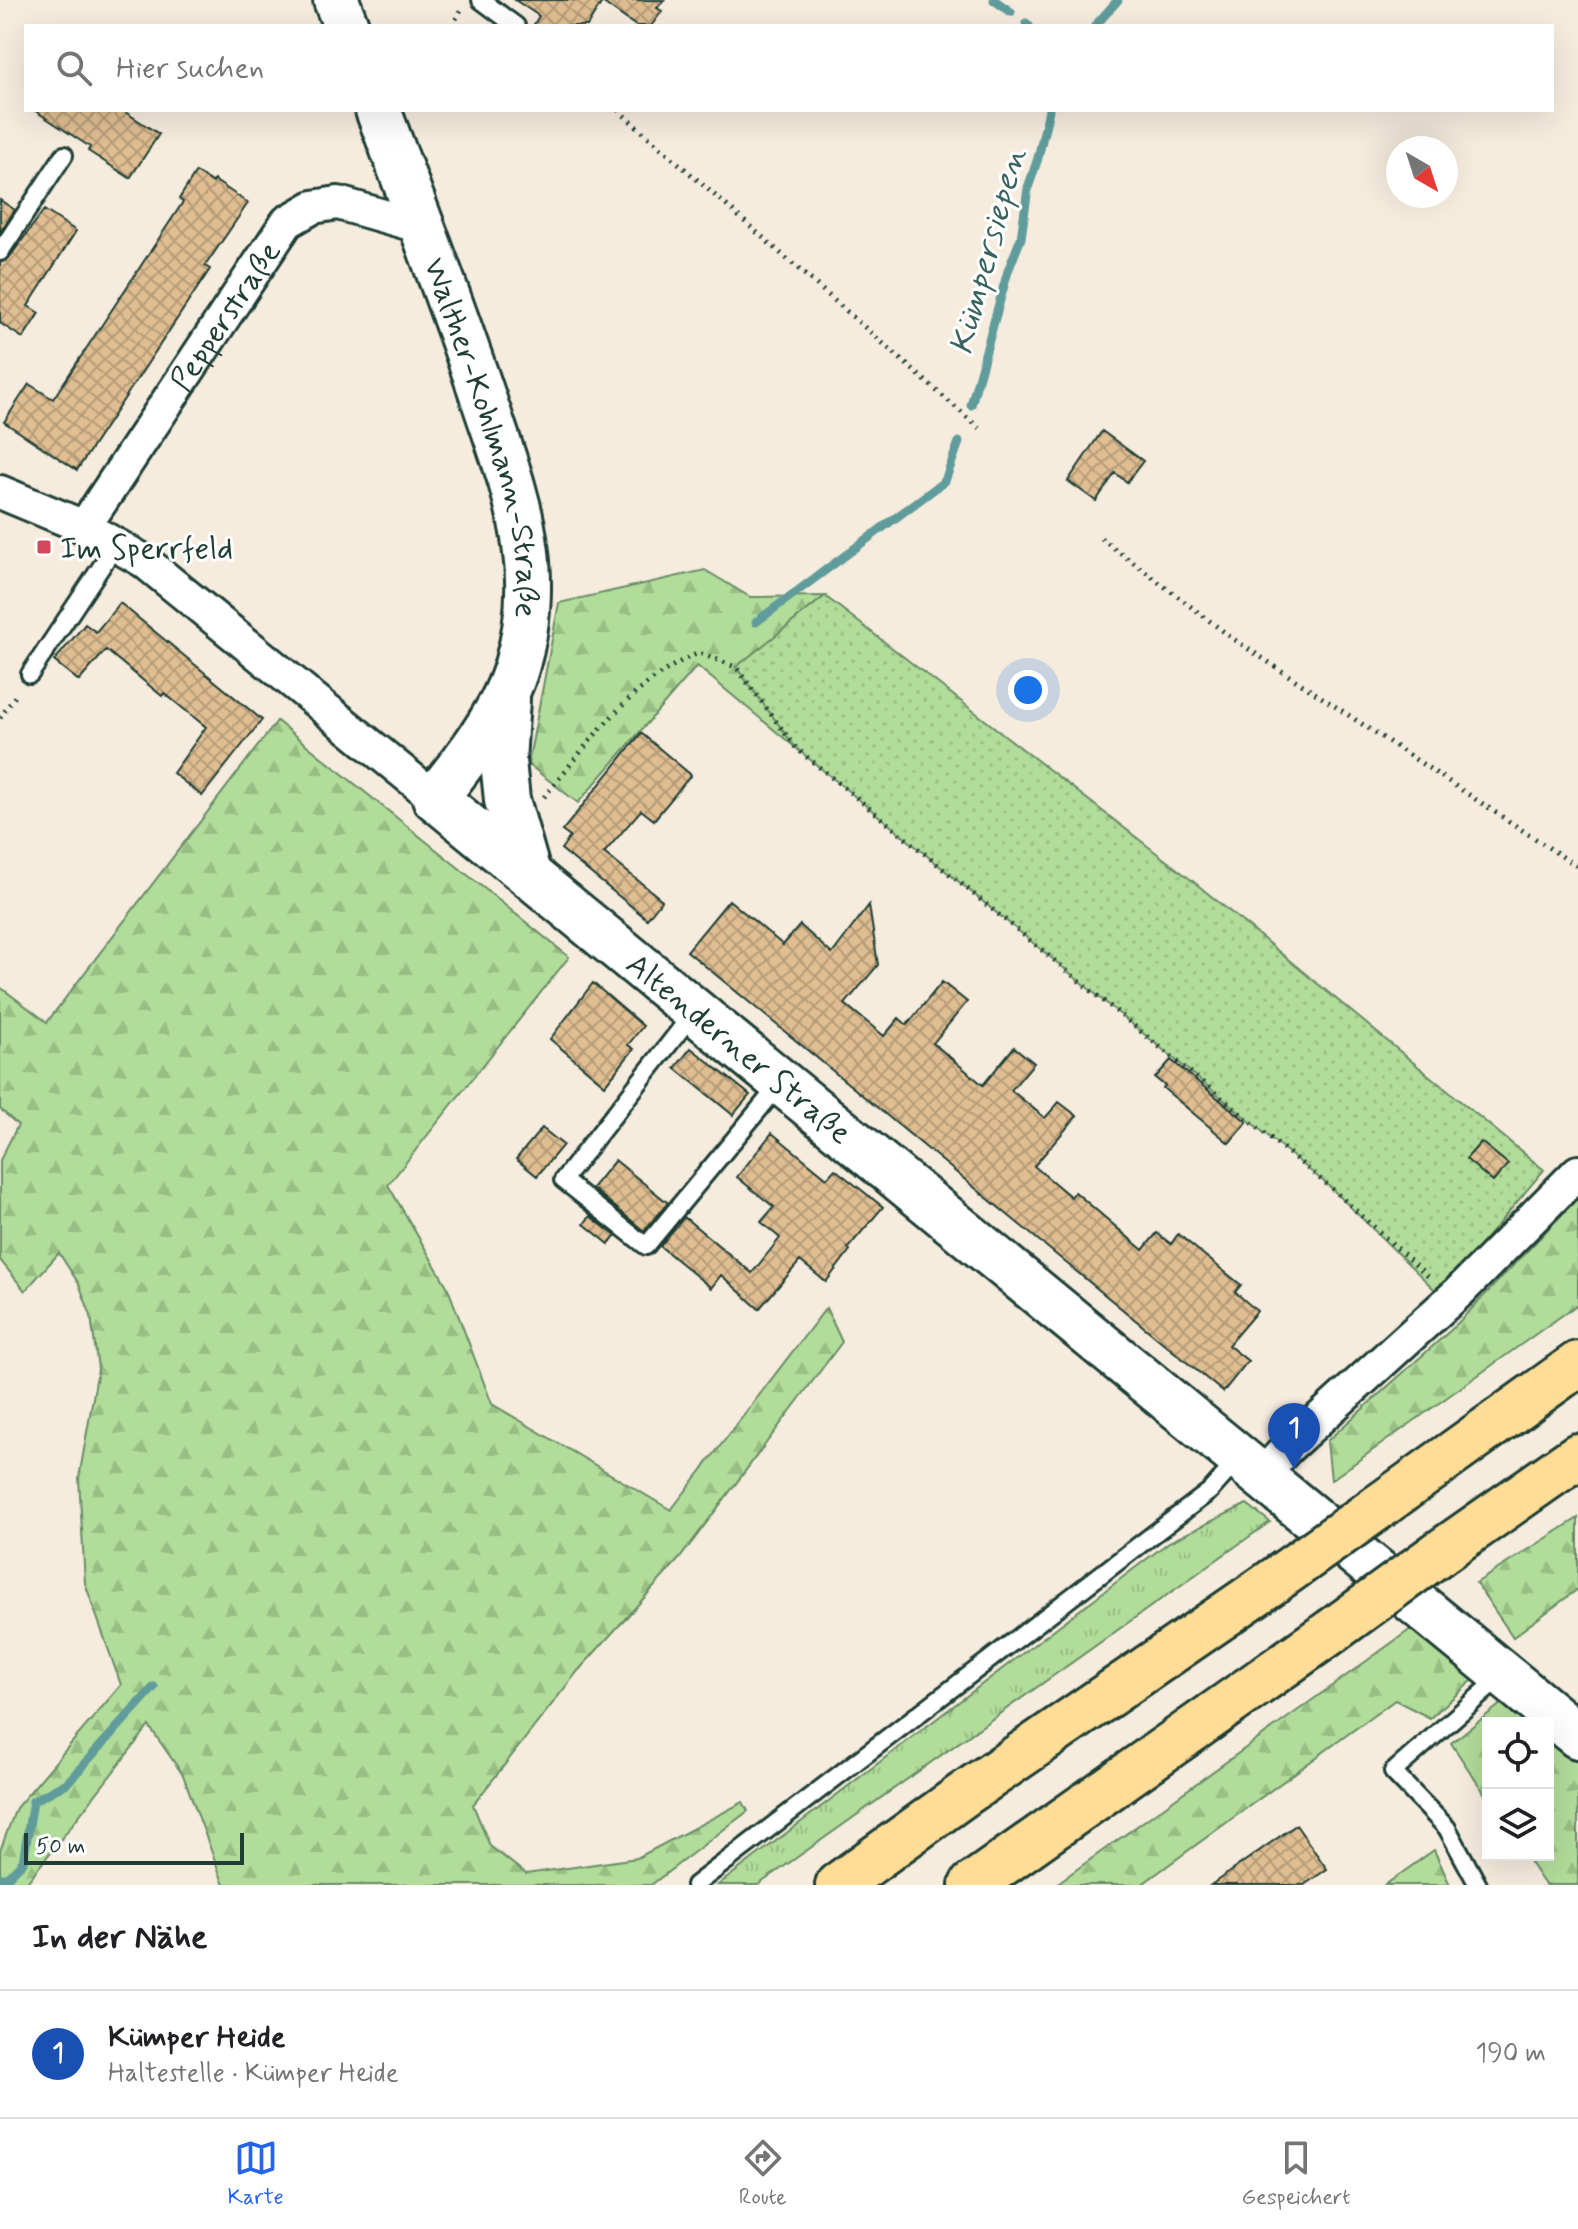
<!DOCTYPE html>
<html lang="de">
<meta charset="utf-8">
<style>
:root{--surface:#fff;--page:#f2f2f2;--text:#202124;--muted:#757577;--line:#e0e0e0;--accent:#2563eb}
body{margin:0;font-family:Mynerve,sans-serif;background:var(--page);color:var(--text)}
.controls{position:absolute;right:24px;bottom:24px;display:grid;overflow:hidden;border-radius:0px;box-shadow:0 8px 32px #0002}
.controls button{width:72px;height:72px;display:grid;place-items:center;padding:0;border:0;border-bottom:2px solid var(--line);background:var(--surface);color:var(--text);font:40px sans-serif}
.compass{position:absolute;left:1386px;top:136px;width:72px;height:72px;border-radius:50%;background:var(--surface);box-shadow:0 8px 32px #0002;rotate:141deg}
.scale{position:absolute;left:24px;bottom:20px;width:220px;box-sizing:border-box;padding-left:8px;border:4px solid #1f3d34;border-top:0;font-size:22px;line-height:28px;white-space:nowrap;color:#1f3d34;-webkit-text-stroke:6px #fff;paint-order:stroke}
.you{position:absolute;left:1028px;top:690px;width:28px;height:28px;margin:-20px;border:6px solid #fff;border-radius:50%;background:#1a73e8;box-shadow:0 0 0 12px #1a73e833}
.badge{display:grid;place-items:center;width:52px;height:52px;border-radius:50%;background:var(--accent);color:#fff;font-size:26px;font-weight:700}
.pin{position:absolute;translate:-50% -66px;filter:drop-shadow(0 2px 4px #0008)}
.pin::after{content:'';position:absolute;top:42px;width:28px;height:24px;background:inherit;clip-path:polygon(0 0,100% 0,50% 100%)}
.list{margin:0;padding:0;list-style:none}
h2{display:flex;justify-content:space-between;align-items:center;height:104px;margin:0;padding:0 32px;font-size:34px}
h2 small{font-size:26px;font-weight:400;color:var(--muted)}
.list li{display:grid;grid-template-columns:52px 1fr auto;gap:24px;align-items:center;box-sizing:border-box;height:128px;padding:0 32px;border-top:2px solid var(--line)}
.list b{display:block;font-size:30px;white-space:nowrap}
.list p{margin:0;font-size:26px;white-space:nowrap;color:var(--muted)}
.list em{font-size:26px;font-style:normal;color:var(--muted)}
.icon{flex:none;width:44px;height:44px;fill:none;stroke:currentColor;stroke-width:2;stroke-linecap:round;stroke-linejoin:round}
.map{position:relative;flex:none;width:1578px;height:1885px;overflow:hidden}
.search{position:absolute;background:var(--surface);box-shadow:0 8px 32px #0002;left:24px;right:24px;top:24px;height:88px;display:flex;align-items:center;gap:20px;box-sizing:border-box;padding:0 28px;border-radius:0px;color:var(--muted);font-size:30px}
.sheet{height:232px;background:var(--surface)}
nav{display:flex;justify-content:space-around;align-items:center;box-sizing:border-box;height:112px;border-top:2px solid var(--line);background:var(--surface);font-size:22px;color:var(--muted)}
nav a{display:grid;justify-items:center;gap:4px}
nav .on{color:var(--accent)}
.map>svg:first-child{display:block}
</style>
<div class="map">
<svg width="1578" height="1885" viewBox="0 0 1578 1885">
<defs>
<pattern id="grass-tufts" width="24" height="20" patternUnits="userSpaceOnUse" patternTransform="scale(2)"><rect width="24" height="20" fill="#b1dc99"/><path d="M3 7l-1-3M5 7V3M7 7l1-3M15 17l-1-3M17 17v-4M19 17l1-3" fill="none" stroke="#98be84"/></pattern>
<pattern id="forest-firs" width="22" height="20" patternUnits="userSpaceOnUse" patternTransform="scale(2)"><rect width="22" height="20" fill="#b1dc99"/><path d="M5 1l3.5 6h-7zM16 11l3.5 6h-7z" fill="#98be84"/></pattern>
<pattern id="garden-dots" width="8" height="8" patternUnits="userSpaceOnUse" patternTransform="scale(2)"><rect width="8" height="8" fill="#b1dc99"/><path d="M2 2h.1M6 6h.1" fill="none" stroke="#98be84" stroke-width="1.8" stroke-linecap="round"/></pattern>
<pattern id="building-cross-hatch" width="8" height="8" patternUnits="userSpaceOnUse" patternTransform="scale(2)"><rect width="8" height="8" fill="#e0be92"/><path d="M0 0l8 8M0 8l8-8" fill="none" stroke="#b59c78"/></pattern>
</defs>
<rect width="100%" height="100%" fill="#f6ecde"/>
<filter id="ink" filterUnits="userSpaceOnUse"><feTurbulence type="fractalNoise" baseFrequency=".0125" numOctaves="2"/><feDisplacementMap in="SourceGraphic" scale="16" xChannelSelector="R" yChannelSelector="G"/><feConvolveMatrix kernelMatrix="1 2 1 2 8 2 1 2 1" color-interpolation-filters="sRGB"/></filter>
<g filter="url(#ink)">
<!-- grass -->
<path fill="url(#grass-tufts)" stroke="#688c66" stroke-width="2" d="M 1247,1504 L 1270,1522 L 758,1885 L 718,1885 L 1169,1542 Z"/>
<!-- forest -->
<path fill="url(#forest-firs)" stroke="#688c66" stroke-width="2" d="M 705,570 L 750,597 L 825,596 L 737,667 L 796,748 L 697,666 L 578,803 L 528,764 L 559,603 Z
M 277,721 L 569,957 L 388,1185 L 447,1286 L 492,1404 L 671,1510 L 826,1308 L 842,1342 L 680,1558 L 578,1671 L 473,1805 L 490,1846 L 526,1874 L 637,1858 L 743,1802 L 748,1811 L 651,1885 L 224,1885 L 183,1775 L 149,1726 L 25,1885 L 0,1885 L 0,1851 L 16,1808 L 121,1685 L 85,1583 L 79,1478 L 98,1369 L 91,1316 L 79,1284 L 59,1253 L 25,1291 L 0,1260 L 0,1160 L 18,1125 L 0,1109 L 0,987 L 47,1022 Z
M 1578,1198 L 1578,1304 L 1331,1480 L 1327,1441 L 1453,1328 Z
M 1578,1518 L 1578,1589 L 1513,1637 L 1476,1583 Z
M 1411,1629 L 1473,1680 L 1430,1718 L 1395,1700 L 1141,1885 L 1055,1885 Z
M 1506,1700 L 1533,1723 L 1488,1723 L 1488,1799 L 1451,1743 Z
M 1548,1736 L 1578,1762 L 1578,1885 L 1545,1885 L 1525,1855 L 1548,1855 Z
M 1434,1850 L 1450,1885 L 1385,1885 Z"/>
<!-- garden -->
<path fill="url(#garden-dots)" stroke="#688c66" stroke-width="2" d="M 825,596 L 1194,882 L 1544,1170 L 1439,1294 L 1330,1187 L 796,748 L 736,667 Z"/>
<g fill="none" stroke-linecap="round" stroke-linejoin="round">
<!-- stream -->
<path stroke="#5f9c9b" stroke-width="9" d="M 994,0 L 1011,12
M 1026,23 L 1029,26
M 1095,26 L 1118,0
M 971,405 L 1008,271 L 1021,238 L 1028,188 L 1038,158 L 1049,110
M 756,622 L 945,481 L 959,442
M 0,1878 L 7,1878 L 23,1862 L 33,1801 L 67,1783 L 154,1687"/>
</g>
<!-- building -->
<path fill="url(#building-cross-hatch)" stroke="#1f3d34" stroke-width="2" d="M 515,0 L 664,0 L 657,8 L 662,11 L 651,26 L 636,26 L 602,2 L 587,26 L 533,26 L 539,16 Z
M 34,110 L 122,110 L 159,134 L 130,178 L 88,151 L 90,147 Z
M 196,172 L 213,183 L 214,180 L 248,203 L 205,266 L 210,269 L 77,470 L 4,422 L 29,384 L 53,399 L 183,202 L 179,199 Z
M 0,200 L 15,210 L 0,232 Z
M 44,210 L 76,231 L 28,306 L 39,313 L 23,338 L 0,323 L 0,263 L 9,258 Z
M 1102,431 L 1143,461 L 1127,482 L 1115,473 L 1096,501 L 1068,481 Z
M 120,603 L 262,720 L 202,796 L 173,773 L 206,727 L 164,693 L 162,696 L 106,650 L 79,681 L 54,661 L 85,624 L 96,632 Z
M 641,733 L 691,775 L 654,820 L 641,810 L 604,853 L 662,900 L 647,919 L 561,849 L 570,837 L 562,831 Z
M 729,900 L 783,945 L 800,925 L 832,954 L 869,905 L 878,965 L 845,1004 L 884,1036 L 899,1018 L 907,1025 L 942,982 L 967,1002 L 933,1043 L 983,1085 L 1014,1047 L 1034,1063 L 1011,1090 L 1045,1118 L 1059,1102 L 1077,1116 L 1034,1166 L 1071,1197 L 1075,1192 L 1143,1250 L 1157,1233 L 1171,1244 L 1178,1234 L 1241,1285 L 1235,1292 L 1257,1311 L 1228,1345 L 1248,1361 L 1223,1392 L 687,951 Z
M 593,983 L 643,1026 L 628,1045 L 634,1049 L 605,1085 L 550,1039 Z
M 691,1048 L 750,1095 L 733,1115 L 675,1068 Z
M 1171,1060 L 1247,1122 L 1229,1143 L 1163,1088 L 1165,1086 L 1155,1078 Z
M 542,1128 L 563,1145 L 537,1176 L 516,1159 Z
M 772,1133 L 827,1178 L 835,1169 L 883,1207 L 848,1248 L 850,1250 L 826,1282 L 800,1261 L 759,1309 L 721,1275 L 711,1288 L 660,1246 L 684,1217 L 752,1273 L 780,1238 L 761,1222 L 774,1207 L 737,1177 Z
M 1481,1142 L 1508,1164 L 1493,1182 L 1466,1159 Z
M 615,1160 L 668,1203 L 644,1231 L 592,1188 Z
M 590,1216 L 616,1236 L 609,1244 L 584,1224 Z
M 1296,1825 L 1327,1869 L 1304,1885 L 1211,1885 Z"/>
<g fill="none" stroke-linecap="round" stroke-linejoin="round">
<!-- lane casing -->
<g stroke="#1f3d34" stroke-width="22">
<path id="lane" d="M 481,0 L 516,26
M 0,252 L 64,155
M 30,674 L 115,546
M 694,1012 L 563,1180 L 646,1246 L 780,1084
M 695,1885 L 1210,1491 L 1238,1460
M 1478,1885 L 1447,1828 L 1393,1772 L 1502,1676"/>
</g>
<!-- street casing -->
<g stroke="#1f3d34" stroke-width="38">
<g id="street">
<path d="M 0,492 L 84,527 L 144,561 L 435,798"/>
<path id="s1" d="M 84,527 L 287,222 L 313,207 L 338,203 L 422,227"/>
<path d="M 1262,1476 L 1286,1449 L 1459,1292 L 1578,1172"/>
</g>
</g>
<!-- secondary casing -->
<g stroke="#1f3d34" stroke-width="50">
<g id="secondary">
<path d="M 336,0 L 346,26"/>
<path id="s2" d="M 378,110 C 415,208 453,306 486,406 C 501,451 519,498 525,545 C 531,584 528,627 517,665 C 504,712 465,760 435,798 L 1578,1736"/>
<path d="M 507,699 L 503,761 L 507,800 L 528,873"/>
</g>
</g>
<!-- highway casing -->
<g stroke="#1f3d34" stroke-width="50">
<path id="highway" d="M 1377,1508 L 1578,1364
M 1438,1554 L 1578,1456
M 838,1885 L 963,1795 L 1271,1583
M 972,1885 L 1332,1631"/>
</g>
<!-- path -->
<path stroke="#1f3d34" stroke-width="5" stroke-dasharray="2 6" stroke-linecap="butt" d="M 452,26 L 462,8
M 618,110 L 979,428
M 1101,538 L 1232,638 L 1578,867
M 0,718 L 18,692
M 544,797 C 588,744 632,680 699,653 L 736,667 L 796,748 L 1330,1187 L 1431,1279"/>
<!-- lane -->
<use href="#lane" stroke="#fff" stroke-width="16"/>
<!-- street -->
<use href="#street" stroke="#fff" stroke-width="32"/>
<!-- secondary -->
<use href="#secondary" stroke="#fff" stroke-width="44"/>
<!-- highway -->
<use href="#highway" stroke="#ffdd96" stroke-width="44"/>
<!-- highway-bridge casing -->
<g stroke="#1f3d34" stroke-width="50" stroke-linecap="butt">
<path id="highway-bridge" d="M 1271,1583 L 1377,1508
M 1332,1631 L 1438,1554"/>
</g>
<!-- highway-bridge -->
<use href="#highway-bridge" stroke="#ffdd96" stroke-width="44"/>
</g>
</g>
<!-- markers -->
<rect fill="#d1495b" stroke="#fff" stroke-width="3" x="36" y="539" width="16" height="16" rx="4"/>
<g text-anchor="middle" stroke-width="6" stroke-linejoin="round" paint-order="stroke">
<!-- street labels -->
<g font-size="32" fill="#1f3d34" stroke="#fff">
<text dy="11" stroke="none"><textPath href="#s1" startOffset="254">Pepperstraße</textPath></text>
<text dy="11" stroke="none"><textPath href="#s2" startOffset="346">Walther-Kohlmann-Straße</textPath></text>
<text dy="11" stroke="none"><textPath href="#s2" startOffset="1132">Altenderner Straße</textPath></text>
</g>
<!-- poi labels -->
<g font-size="32" fill="#1f3d34" stroke="#fff" text-anchor="start">
<text x="60" y="558">Im Sperrfeld</text>
</g>
<!-- water labels -->
<g font-size="34" font-style="italic" fill="#3a645f" stroke="#fff">
<text transform="translate(986 251) rotate(-75)" y="12">Kümpersiepen</text>
</g>
</g>
</svg>
<div class="controls">
<button><svg class="icon" aria-label="locate" viewBox="0 0 24 24"><circle cx="12" cy="12" r="6"/><path d="M12 2v4M12 18v4M2 12h4M18 12h4"/></svg></button>
<button><svg class="icon" aria-label="layers" viewBox="0 0 24 24"><path d="M12 4l9 5-9 5-9-5zM3 14l9 5 9-5"/></svg></button>
</div>
<svg class="compass" viewBox="-18 -18 36 36"><path d="M0-13l5 13h-10z" fill="#e53935"/><path d="M0 13l5-13h-10z" fill="#757577"/></svg>
<div class="scale">50 m</div>
<div class="you"></div>
<div class="pin badge" style="left:1294px;top:1469px;background:#1a4fb4">1</div>
<div class="search"><svg class="icon" aria-label="search" viewBox="0 0 24 24"><circle cx="10" cy="10" r="6"/><path d="M15 15l6 6"/></svg>Hier suchen</div>
</div>
<section class="sheet">
<h2>In der Nähe<small></small></h2>
<ul class="list">
<li><span class="badge" style="background:#1a4fb4">1</span><div><b>Kümper Heide</b><p>Haltestelle · Kümper Heide</p></div><em>190 m</em></li>
</ul>
</section>
<nav>
<a class="on"><svg class="icon" aria-label="map" viewBox="0 0 24 24"><path d="M3 6l6-2 6 2 6-2v14l-6 2-6-2-6 2zM9 4v14M15 6v14"/></svg>Karte</a>
<a><svg class="icon" aria-label="directions" viewBox="0 0 24 24"><path d="M12 3l9 9-9 9-9-9zM9 14v-3h6M13 9l2 2-2 2"/></svg>Route</a>
<a><svg class="icon" aria-label="saved" viewBox="0 0 24 24"><path d="M7 4h10v16l-5-4-5 4z"/></svg>Gespeichert</a>
</nav>
